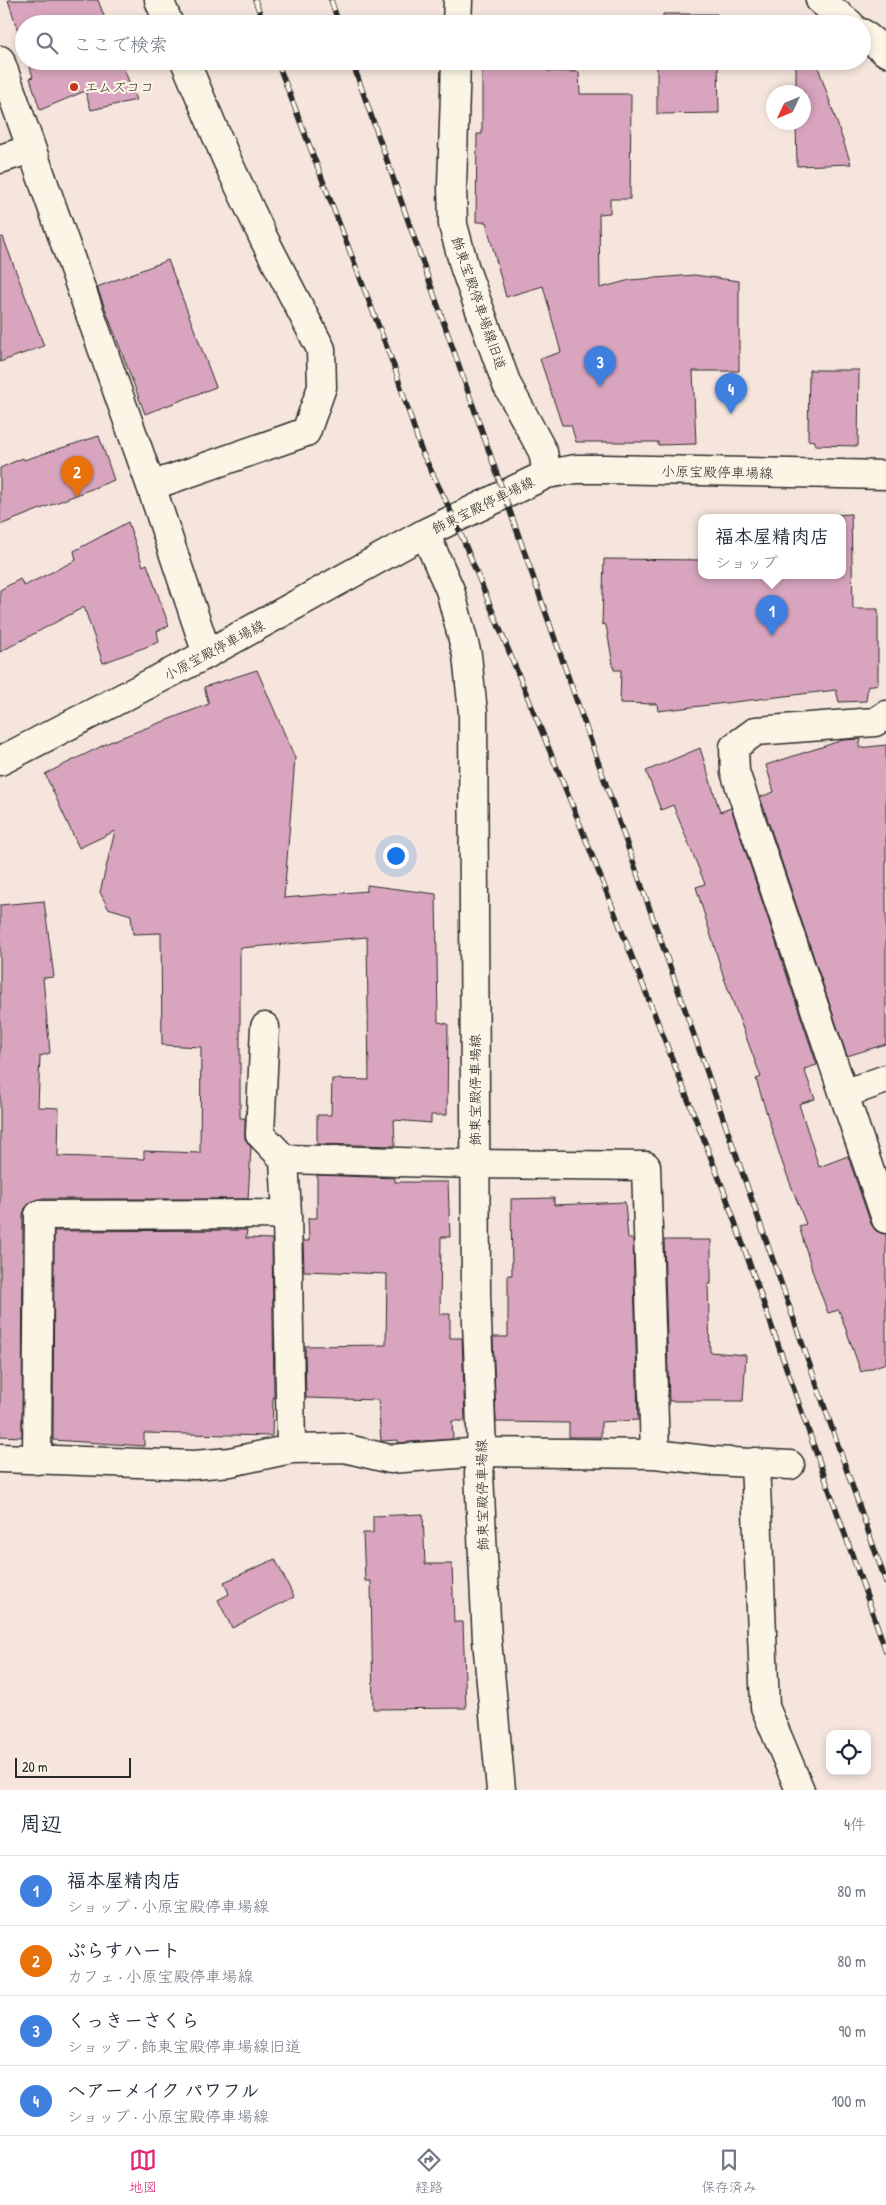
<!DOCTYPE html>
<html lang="ja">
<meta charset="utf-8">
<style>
:root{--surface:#fff;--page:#f6f6f7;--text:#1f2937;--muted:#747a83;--line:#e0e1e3;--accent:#db2777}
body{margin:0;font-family:"Patrick Hand","Klee One",sans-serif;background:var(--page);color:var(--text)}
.controls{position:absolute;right:15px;bottom:15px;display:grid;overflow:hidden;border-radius:10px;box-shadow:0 2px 8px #0003}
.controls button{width:45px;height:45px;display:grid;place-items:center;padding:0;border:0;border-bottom:1px solid var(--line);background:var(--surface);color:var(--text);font:25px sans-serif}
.compass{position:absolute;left:766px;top:85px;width:45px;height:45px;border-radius:50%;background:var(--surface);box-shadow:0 2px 8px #0003;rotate:226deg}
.scale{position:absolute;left:15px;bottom:12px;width:116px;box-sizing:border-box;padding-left:5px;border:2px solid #2b2b2b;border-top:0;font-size:14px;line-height:18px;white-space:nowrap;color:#2b2b2b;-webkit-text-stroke:4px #fcf5e5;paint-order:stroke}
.you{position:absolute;left:395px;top:855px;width:18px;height:18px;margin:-12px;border:4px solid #fff;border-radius:50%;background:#1a73e8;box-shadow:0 0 0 8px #1a73e833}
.badge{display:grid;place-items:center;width:32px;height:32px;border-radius:50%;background:var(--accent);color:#fff;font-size:16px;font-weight:700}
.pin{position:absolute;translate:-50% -41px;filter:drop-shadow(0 1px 2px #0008)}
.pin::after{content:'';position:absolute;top:26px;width:18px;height:15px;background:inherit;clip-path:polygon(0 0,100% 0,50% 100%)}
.popup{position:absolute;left:698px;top:514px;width:148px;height:65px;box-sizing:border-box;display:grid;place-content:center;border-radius:10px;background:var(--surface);filter:drop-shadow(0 1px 4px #0005);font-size:16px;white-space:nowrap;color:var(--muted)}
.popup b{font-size:19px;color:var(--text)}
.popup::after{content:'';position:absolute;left:50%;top:100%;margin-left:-10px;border:10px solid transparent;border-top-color:var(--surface)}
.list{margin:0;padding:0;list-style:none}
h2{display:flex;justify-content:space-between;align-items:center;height:65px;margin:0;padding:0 20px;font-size:21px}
h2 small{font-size:16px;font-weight:400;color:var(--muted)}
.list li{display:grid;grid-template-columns:32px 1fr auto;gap:15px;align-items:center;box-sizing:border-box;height:70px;padding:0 20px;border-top:1px solid var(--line)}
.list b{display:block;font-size:19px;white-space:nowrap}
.list p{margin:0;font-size:16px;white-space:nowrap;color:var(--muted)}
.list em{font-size:16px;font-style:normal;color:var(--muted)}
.icon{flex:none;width:28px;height:28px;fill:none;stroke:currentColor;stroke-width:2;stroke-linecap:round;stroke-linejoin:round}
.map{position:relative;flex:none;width:886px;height:1790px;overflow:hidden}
.search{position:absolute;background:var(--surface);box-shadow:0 2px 8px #0003;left:15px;right:15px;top:15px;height:55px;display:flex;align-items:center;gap:12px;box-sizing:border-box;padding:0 18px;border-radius:28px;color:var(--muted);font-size:19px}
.sheet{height:345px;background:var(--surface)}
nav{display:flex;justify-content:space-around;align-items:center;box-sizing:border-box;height:70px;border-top:1px solid var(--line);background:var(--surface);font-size:14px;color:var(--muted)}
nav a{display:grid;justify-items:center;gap:2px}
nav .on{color:var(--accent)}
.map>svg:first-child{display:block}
</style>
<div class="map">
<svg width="886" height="1790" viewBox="0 0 886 1790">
<rect width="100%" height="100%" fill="#f5e5dd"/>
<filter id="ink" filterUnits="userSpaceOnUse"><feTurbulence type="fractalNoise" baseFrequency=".02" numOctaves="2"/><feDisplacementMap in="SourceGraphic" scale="10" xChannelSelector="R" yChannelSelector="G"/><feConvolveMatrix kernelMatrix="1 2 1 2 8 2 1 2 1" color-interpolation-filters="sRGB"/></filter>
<g filter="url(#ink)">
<!-- building -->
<path fill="#d9a5be" stroke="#2b2b2b" d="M 8,0 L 98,0 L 107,24 L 24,24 L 24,49 Z
M 663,14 L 717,14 L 717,24 L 663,24 Z
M 28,61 L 121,61 L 136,100 L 91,110 L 85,91 L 40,110 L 30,78 L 33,77 Z
M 482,61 L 548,61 L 548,71 L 579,72 L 580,94 L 631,94 L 630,199 L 610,199 L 610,213 L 599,214 L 600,288 L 630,280 L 694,275 L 739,281 L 739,371 L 693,371 L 696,444 L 658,445 L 658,442 L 576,442 L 571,425 L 562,425 L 540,359 L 561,352 L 543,286 L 506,297 L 486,222 L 476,222 L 477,134 L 482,134 Z
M 657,61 L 718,61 L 719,113 L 657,114 Z
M 796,61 L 816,61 L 851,164 L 797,166 L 796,122 L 804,122 L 804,92 L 796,92 Z
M 3,237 L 44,346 L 0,362 L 0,238 Z
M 168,260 L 216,387 L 145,414 L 97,287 Z
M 809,370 L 859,370 L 858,446 L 815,445 L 815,441 L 808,440 Z
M 99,436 L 114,480 L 0,525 L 0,468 L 23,458 L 24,460 Z
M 851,514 L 853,609 L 878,609 L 878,684 L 868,686 L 866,701 L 839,702 L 836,690 L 658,711 L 657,704 L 620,703 L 621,670 L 614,670 L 606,625 L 602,624 L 604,559 L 702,560 L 702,575 L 842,575 L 842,517 L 817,516 Z
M 128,522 L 143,566 L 147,564 L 169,626 L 157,631 L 159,642 L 103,663 L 84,607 L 0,652 L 0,590 L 20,579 L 24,586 L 76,560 L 74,551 Z
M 257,670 L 295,758 L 284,898 L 367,891 L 367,885 L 436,894 L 438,1022 L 448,1024 L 447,1115 L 431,1115 L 431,1123 L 394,1120 L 395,1146 L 317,1144 L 317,1115 L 331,1115 L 332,1079 L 369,1080 L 367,937 L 240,948 L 240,1118 L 245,1118 L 245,1139 L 251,1147 L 248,1199 L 39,1199 L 31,1202 L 25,1208 L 23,1215 L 22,1437 L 0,1436 L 0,905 L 44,901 L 54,977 L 43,978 L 50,1053 L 40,1056 L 38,1107 L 59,1108 L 58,1156 L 144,1159 L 144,1151 L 200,1153 L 201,1047 L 162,1045 L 161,933 L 133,934 L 131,915 L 108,908 L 100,892 L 115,831 L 79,848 L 45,774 L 112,741 L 209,704 L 204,687 Z
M 861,739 L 859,748 L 886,745 L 886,1044 L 847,1056 L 760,797 L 774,792 L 766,765 L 843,740 Z
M 700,748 L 720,812 L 731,808 L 817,1065 L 804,1069 L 815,1099 L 799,1104 L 819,1167 L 848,1156 L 871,1224 L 876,1231 L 886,1234 L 886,1363 L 861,1372 L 839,1310 L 828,1313 L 813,1273 L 799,1226 L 806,1224 L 782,1162 L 756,1079 L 761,1077 L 724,978 L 696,887 L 705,884 L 673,805 L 661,810 L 646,771 Z
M 317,1175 L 395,1178 L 395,1182 L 448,1182 L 450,1237 L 441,1237 L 440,1314 L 450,1314 L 450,1338 L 462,1338 L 465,1421 L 452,1421 L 453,1439 L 398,1443 L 398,1440 L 381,1441 L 378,1400 L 306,1398 L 305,1346 L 386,1345 L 387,1274 L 304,1271 L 303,1241 L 309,1241 L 308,1218 L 317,1218 Z
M 554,1198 L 554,1205 L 625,1202 L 628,1239 L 633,1239 L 638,1420 L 601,1422 L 601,1437 L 569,1437 L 569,1423 L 496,1422 L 493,1337 L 508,1337 L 508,1275 L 512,1275 L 511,1199 Z
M 247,1230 L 246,1238 L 272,1239 L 274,1398 L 273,1398 L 272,1436 L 144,1433 L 144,1446 L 53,1440 L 54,1231 Z
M 664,1240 L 711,1240 L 711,1284 L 708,1284 L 710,1352 L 746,1355 L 743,1401 L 669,1401 Z
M 423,1514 L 425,1564 L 452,1564 L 454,1622 L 463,1622 L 466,1708 L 373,1709 L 371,1581 L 365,1581 L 363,1533 L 373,1533 L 373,1516 Z
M 275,1559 L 294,1597 L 232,1628 L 218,1600 L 229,1594 L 224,1582 Z"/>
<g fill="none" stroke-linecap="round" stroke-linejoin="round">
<!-- street casing -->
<g stroke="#2b2b2b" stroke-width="31">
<path id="street" d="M 159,0 L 169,24
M 820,0 L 850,24
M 862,33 L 886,52
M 0,60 L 151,486 L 207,654
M 0,159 L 31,149
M 151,486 L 306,432 L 322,387 L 321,349 L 264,239 L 226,158 L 185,61
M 886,715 L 875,722 L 756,731 L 734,747 L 735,772 L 886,1219
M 265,1027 L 260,1134 L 284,1159 L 476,1164 L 646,1166 L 655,1454 L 482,1452 L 390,1459 L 344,1448 L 291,1449 L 287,1214 L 284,1159
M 844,1094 L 886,1079
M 655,1454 L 714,1461 L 790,1465
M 0,1458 L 194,1465 L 230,1462 L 291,1449
M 37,1460 L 39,1215 L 287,1214
M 755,1462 L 765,1707 L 800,1790"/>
</g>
<!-- secondary casing -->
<g stroke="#2b2b2b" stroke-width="31">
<path id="secondary" d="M 457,24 L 458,0
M 456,61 L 452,186 L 453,225 L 465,269 L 507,385 L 543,452 L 547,474
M 425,533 L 450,590 L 467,655 L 473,712 L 476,1295 L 482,1452 L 479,1473 L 487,1640 L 501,1790
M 0,761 L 207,654 L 425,533 L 547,474 L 576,469 L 605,469 L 886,475"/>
</g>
<!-- street -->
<use href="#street" stroke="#fcf5e5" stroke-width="28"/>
<!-- secondary -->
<use href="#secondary" stroke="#fcf5e5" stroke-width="28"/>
<!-- rail casing -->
<g stroke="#2b2b2b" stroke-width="5.5">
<path id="rail" d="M 255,0 L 264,24
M 331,0 L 339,24
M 277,61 L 395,369 L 421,450 L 455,520 L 577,817 L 724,1191 L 886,1651
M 352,61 L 886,1582"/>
</g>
<!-- rail -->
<use href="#rail" stroke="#fcf5e5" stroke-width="4" stroke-dasharray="11" stroke-linecap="butt"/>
</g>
</g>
<!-- markers -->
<circle fill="#c8321e" stroke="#fcf5e5" stroke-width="2" cx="74" cy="87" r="5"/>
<g text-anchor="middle" stroke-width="4.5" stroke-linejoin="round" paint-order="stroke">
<!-- poi labels -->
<g font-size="14" fill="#2b2b2b" stroke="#fcf5e5" text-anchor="start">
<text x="84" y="92">エムズココ</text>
</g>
<!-- street labels -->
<g font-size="14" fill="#2b2b2b" stroke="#fcf5e5">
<text transform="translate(479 303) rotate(71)" y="5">飾東宝殿停車場線旧道</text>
<text transform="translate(717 472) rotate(1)" y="5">小原宝殿停車場線</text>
<text transform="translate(483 505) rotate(-26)" y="5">飾東宝殿停車場線</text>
<text transform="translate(214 650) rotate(-28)" y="5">小原宝殿停車場線</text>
<text transform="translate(475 1090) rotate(-90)" y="5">飾東宝殿停車場線</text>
<text transform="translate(482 1495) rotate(-91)" y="5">飾東宝殿停車場線</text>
</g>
</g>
</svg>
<div class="controls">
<button><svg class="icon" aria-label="locate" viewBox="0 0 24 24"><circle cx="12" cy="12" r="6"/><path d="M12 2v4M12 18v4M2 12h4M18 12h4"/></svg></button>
</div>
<svg class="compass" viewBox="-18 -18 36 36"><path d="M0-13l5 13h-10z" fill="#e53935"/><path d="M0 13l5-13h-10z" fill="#747a83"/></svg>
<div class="scale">20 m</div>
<div class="you"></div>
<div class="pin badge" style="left:772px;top:636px;background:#3f7fe0">1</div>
<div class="popup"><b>福本屋精肉店</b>ショップ</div>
<div class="pin badge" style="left:77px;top:497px;background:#e8710a">2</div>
<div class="pin badge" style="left:600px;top:387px;background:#3f7fe0">3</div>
<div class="pin badge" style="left:731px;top:414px;background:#3f7fe0">4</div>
<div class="search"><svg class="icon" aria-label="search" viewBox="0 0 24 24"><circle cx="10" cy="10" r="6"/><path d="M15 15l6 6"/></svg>ここで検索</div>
</div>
<section class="sheet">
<h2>周辺<small>4件</small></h2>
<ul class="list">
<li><span class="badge" style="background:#3f7fe0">1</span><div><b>福本屋精肉店</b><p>ショップ · 小原宝殿停車場線</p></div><em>80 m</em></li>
<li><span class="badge" style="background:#e8710a">2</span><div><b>ぷらすハート</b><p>カフェ · 小原宝殿停車場線</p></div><em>80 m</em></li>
<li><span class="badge" style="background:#3f7fe0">3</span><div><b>くっきーさくら</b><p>ショップ · 飾東宝殿停車場線旧道</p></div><em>90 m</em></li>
<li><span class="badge" style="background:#3f7fe0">4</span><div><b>ヘアーメイク パワフル</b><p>ショップ · 小原宝殿停車場線</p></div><em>100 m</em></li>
</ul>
</section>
<nav>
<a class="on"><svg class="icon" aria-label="map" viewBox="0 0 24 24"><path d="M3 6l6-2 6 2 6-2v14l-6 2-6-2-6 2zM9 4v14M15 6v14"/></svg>地図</a>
<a><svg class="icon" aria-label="directions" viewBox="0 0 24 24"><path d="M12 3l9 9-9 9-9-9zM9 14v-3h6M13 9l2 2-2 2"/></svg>経路</a>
<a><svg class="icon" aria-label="saved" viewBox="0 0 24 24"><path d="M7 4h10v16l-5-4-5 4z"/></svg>保存済み</a>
</nav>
